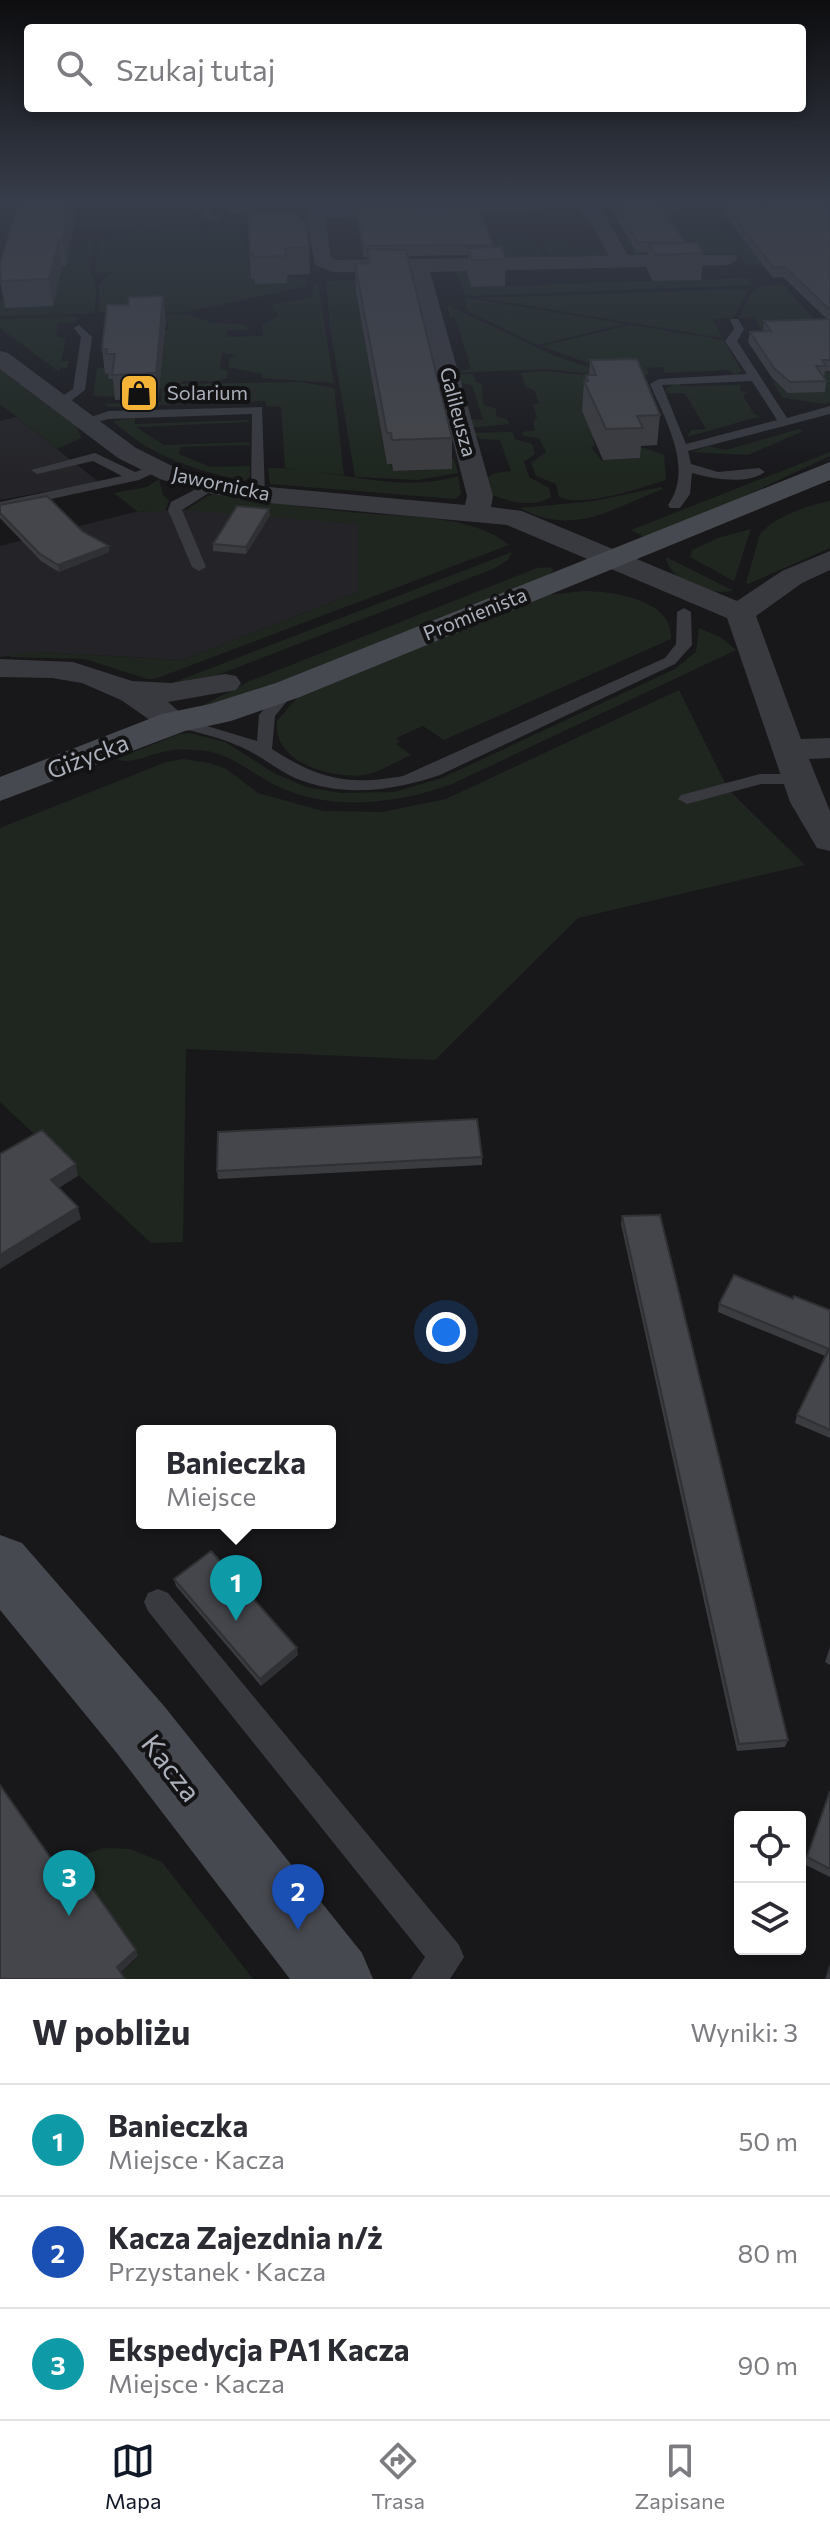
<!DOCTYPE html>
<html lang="pl">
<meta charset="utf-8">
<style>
:root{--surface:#fff;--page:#f2f2f3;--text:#2b2b33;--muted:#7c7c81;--line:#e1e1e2;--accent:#111827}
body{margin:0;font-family:Commissioner,sans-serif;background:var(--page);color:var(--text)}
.controls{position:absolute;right:24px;bottom:24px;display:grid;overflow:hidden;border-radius:8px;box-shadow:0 4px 12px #0003}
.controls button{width:72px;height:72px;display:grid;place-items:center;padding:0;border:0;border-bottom:2px solid var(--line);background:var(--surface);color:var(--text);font:40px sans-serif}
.you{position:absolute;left:446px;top:1332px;width:28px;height:28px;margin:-20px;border:6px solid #fff;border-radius:50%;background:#1a73e8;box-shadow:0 0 0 12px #1a73e833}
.badge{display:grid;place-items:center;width:52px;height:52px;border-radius:50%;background:var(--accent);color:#fff;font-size:26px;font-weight:700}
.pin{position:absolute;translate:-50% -66px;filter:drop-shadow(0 2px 4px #0008)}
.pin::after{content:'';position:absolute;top:42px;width:28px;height:24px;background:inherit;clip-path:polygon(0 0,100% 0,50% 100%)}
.popup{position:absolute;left:136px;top:1425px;width:200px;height:104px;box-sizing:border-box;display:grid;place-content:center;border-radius:8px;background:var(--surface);filter:drop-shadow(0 2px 6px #0005);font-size:26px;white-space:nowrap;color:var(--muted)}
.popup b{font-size:30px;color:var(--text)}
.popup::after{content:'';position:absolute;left:50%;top:100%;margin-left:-16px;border:16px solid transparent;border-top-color:var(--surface)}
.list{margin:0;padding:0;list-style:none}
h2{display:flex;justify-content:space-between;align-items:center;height:104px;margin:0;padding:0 32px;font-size:34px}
h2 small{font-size:26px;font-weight:400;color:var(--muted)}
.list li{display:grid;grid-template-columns:52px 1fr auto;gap:24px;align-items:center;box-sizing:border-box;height:112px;padding:0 32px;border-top:2px solid var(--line)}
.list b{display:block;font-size:30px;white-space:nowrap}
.list p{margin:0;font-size:26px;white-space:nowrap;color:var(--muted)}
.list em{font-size:26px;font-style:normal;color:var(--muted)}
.icon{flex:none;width:44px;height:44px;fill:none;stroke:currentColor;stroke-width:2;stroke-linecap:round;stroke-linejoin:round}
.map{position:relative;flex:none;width:830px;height:1979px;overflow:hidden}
.search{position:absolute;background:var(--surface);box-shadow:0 4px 12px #0003;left:24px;right:24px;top:24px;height:88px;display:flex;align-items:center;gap:20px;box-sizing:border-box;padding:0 28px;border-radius:8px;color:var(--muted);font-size:30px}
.sheet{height:440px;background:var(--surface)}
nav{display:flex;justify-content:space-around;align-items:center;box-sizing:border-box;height:112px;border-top:2px solid var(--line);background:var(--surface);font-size:22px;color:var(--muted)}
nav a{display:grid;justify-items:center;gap:4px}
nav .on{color:var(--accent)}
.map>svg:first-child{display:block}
</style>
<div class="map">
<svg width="830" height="1979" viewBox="0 0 830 1979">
<rect width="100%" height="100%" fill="#18181b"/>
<!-- built -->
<path fill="#242428" d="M 16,417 L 99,482 L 0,500 L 0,421 Z
M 198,509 L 358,524 L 358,592 L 182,660 L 42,652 L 0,657 L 0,546 L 135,512 Z"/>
<!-- green -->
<path fill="#1e261f" d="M 138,202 L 151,202 L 151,206 L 201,205 L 201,214 L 188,215 L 188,222 L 196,222 L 193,226 L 148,228 L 144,226 L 143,208 Z
M 623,202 L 691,202 L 704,206 L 722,229 L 749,241 L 765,264 L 747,265 L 740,256 L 729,253 L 634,256 L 621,238 L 628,238 L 630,241 L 627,209 L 603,208 Z
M 128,205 L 137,207 L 141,213 L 140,226 L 136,228 L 0,232 L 0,220 L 132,216 L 133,208 L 117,208 Z
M 205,228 L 242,228 L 243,247 L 258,247 L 252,279 L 255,279 L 255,283 L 287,283 L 287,276 L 306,279 L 307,286 L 187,312 L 99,312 L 99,285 L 112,272 L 94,273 L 99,238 L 132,231 L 197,229 L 202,236 Z
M 519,234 L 534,238 L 543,258 L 503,258 L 495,235 Z
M 539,238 L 614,255 L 614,256 L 549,258 Z
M 94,240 L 90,271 L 97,289 L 94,313 L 0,316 L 0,299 L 7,303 L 65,265 L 16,260 L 80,246 Z
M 471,270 L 468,277 L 472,287 L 748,278 L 752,285 L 473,296 L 465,295 L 456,272 Z
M 401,279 L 357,296 L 362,304 L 358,305 L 360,314 L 364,314 L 361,319 L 367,334 L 364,334 L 365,344 L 369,344 L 367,350 L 371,376 L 375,377 L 372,383 L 384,449 L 389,449 L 387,464 L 391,464 L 393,471 L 432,470 L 447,458 L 454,459 L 458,473 L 418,480 L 355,477 L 330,327 L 326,281 Z
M 318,282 L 334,383 L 261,378 L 262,374 L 228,367 L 229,359 L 237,355 L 222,353 L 220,368 L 228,372 L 227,378 L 217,381 L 182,381 L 181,384 L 302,382 L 334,388 L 344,475 L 285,468 L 281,407 L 266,406 L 266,401 L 108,407 L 104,404 L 161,402 L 162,389 L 117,389 L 116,397 L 93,396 L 97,368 L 106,368 L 106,373 L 110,373 L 168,329 L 168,324 L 141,315 L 185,314 L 211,322 L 247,325 L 247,330 L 227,330 L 227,337 L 263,336 L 262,325 L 278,317 L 278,312 L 273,311 L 273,304 L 313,297 L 312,287 Z
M 782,284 L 830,336 L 830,402 L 826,404 L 783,398 L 772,381 L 785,387 L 763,332 L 753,317 L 739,318 C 752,291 751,285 782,284 Z
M 749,289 L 733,318 L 712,319 L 723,338 L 480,298 Z
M 464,298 L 469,298 L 624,324 L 538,345 L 468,311 Z
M 447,305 L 555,356 L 618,377 L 547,369 L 453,373 L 471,369 L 455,317 L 450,317 Z
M 77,317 L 76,322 L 58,323 L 56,336 L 66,339 L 61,361 L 69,361 L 67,368 L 60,368 L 59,372 L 0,328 L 0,319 Z
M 631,325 L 723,340 L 742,371 L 735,375 L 728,370 L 665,373 L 663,367 L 646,368 L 649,375 L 621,375 L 541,346 Z
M 0,369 L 77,427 L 81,438 L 57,449 L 0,404 Z
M 546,371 L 627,380 L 608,439 L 593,439 L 595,446 L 591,447 L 601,460 L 640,458 L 636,448 L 645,448 L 664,455 L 666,480 C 640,488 584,508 559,497 L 556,484 L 536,476 L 531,463 L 546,452 L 539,438 L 523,436 L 522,432 L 535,430 L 533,423 L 537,417 L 533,405 L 539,403 L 534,390 L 525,387 L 521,373 Z
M 473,374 L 476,382 L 482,384 L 483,404 L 496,409 L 496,416 L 508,420 L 509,424 L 468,428 L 466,419 L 483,420 L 472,385 L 455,382 L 453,375 Z
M 682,381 L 680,386 L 741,385 L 740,391 L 746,392 L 743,397 L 755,415 L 761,416 L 687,437 L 691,430 L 706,429 L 685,393 L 667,393 L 666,388 Z
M 135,418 L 135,424 L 249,420 L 249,422 L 136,427 L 164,445 L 249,442 L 249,445 L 180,447 L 179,454 L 211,467 L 250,466 L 250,477 L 245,481 C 196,471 150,456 113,421 Z
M 799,429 L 803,431 L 748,455 L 692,452 L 708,446 L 726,450 Z
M 512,432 L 515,439 L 532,444 L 535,454 L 524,462 L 529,477 L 549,488 L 551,497 C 533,509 506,501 488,493 L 484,479 L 495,473 L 511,471 L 500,440 L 481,439 L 470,433 Z
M 830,452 L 830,456 L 732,502 L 644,537 L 631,530 Z
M 268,468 C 332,467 395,495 458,476 L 461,494 L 455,499 L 270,484 Z
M 159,479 L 163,495 L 169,501 L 165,511 L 138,512 L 114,493 L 147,487 Z
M 661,487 L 663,489 C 611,509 573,537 520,508 L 594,501 Z
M 215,494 C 259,501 304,507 349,512 C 395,517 472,513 509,545 L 155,679 L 147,679 L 85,659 L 10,657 L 10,654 L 42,652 L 182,660 L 358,592 L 358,524 L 186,510 L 207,496 Z
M 830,501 L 830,548 L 748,584 L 746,583 L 760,534 C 774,517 808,505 830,501 Z
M 751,529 L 734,581 L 690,557 L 692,550 L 718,538 Z
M 512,552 L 508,560 L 493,569 L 207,679 L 159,688 Z
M 666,557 L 734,591 C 711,595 670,584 666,557 Z
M 550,567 L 554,570 L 547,576 L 244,697 L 209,708 L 203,705 L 250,681 L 537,568 Z
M 583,591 C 611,591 674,599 671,639 L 444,740 L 423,726 L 396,738 L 400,742 L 396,744 L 411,755 C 397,761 379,773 364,775 C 331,779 272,762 277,721 L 297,698 L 547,595 Z
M 699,628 L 722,638 L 736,650 L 452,784 C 398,804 331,812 277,786 C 253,775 234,755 206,751 C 192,750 177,748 163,752 C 147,755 132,765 116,759 L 179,734 L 190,733 L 225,742 L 274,773 L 306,787 L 341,793 L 394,792 L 442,778 L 675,669 L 696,652 Z
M 679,690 L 728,789 L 805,865 L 578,918 L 435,1060 L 186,1049 L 183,1242 L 151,1243 L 0,1102 L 0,828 L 166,762 L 183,759 L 209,763 L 225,768 L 258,793 L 323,811 L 382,812 L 446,799 Z
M 104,1848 L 130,1849 L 162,1862 L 253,1979 L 123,1979 L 119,1974 L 138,1957 L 62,1878 L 86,1854 Z"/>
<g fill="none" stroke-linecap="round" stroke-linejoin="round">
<!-- lane -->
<path fill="#393a40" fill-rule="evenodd" d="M 203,202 L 211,202 L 211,214 L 219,218 L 219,222 L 203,217 Z
M 730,319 L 738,319 L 744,329 L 737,341 L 787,418 L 830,406 L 830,414 L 688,451 L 691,464 L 718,472 L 759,468 L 765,472 C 746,485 713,479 692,473 L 690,494 L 680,508 L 670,508 L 668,505 C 694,469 666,421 650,384 L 659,379 L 747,374 L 725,341 L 734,329 ZM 752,381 L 777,420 L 686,444 L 662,385 Z
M 79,325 L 92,337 L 85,390 L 64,406 L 56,406 L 56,400 L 73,389 L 81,337 L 74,328 Z
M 262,407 L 265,494 L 258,498 L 251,494 L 252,414 L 109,419 L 84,425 L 78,421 L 109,411 Z
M 95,453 L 135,472 L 156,465 L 162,469 L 139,480 L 0,510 L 0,502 L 122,476 L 93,461 L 37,474 L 31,470 Z
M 210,482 L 215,483 L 215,489 L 182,510 L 206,567 L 199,571 L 192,567 L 168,510 L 171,502 Z
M 684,608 L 691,612 L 692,645 L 675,664 L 440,775 C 393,791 343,798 295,778 C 275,769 258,753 236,745 C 216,736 193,732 171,725 L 169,722 L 177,717 L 257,741 L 259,715 L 282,687 L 288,685 L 296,690 L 275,716 L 272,749 C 319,779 347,786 403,776 L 665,658 L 676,644 L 677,612 Z
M 760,774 L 799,774 L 808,779 L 799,784 L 761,784 L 687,804 L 678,799 L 681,795 Z
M 158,1589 L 168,1593 L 459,1945 L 464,1957 L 450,1979 L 411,1979 L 425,1957 L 148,1611 L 144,1602 L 148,1593 Z"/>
<!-- street -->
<path fill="#393a40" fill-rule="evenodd" d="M 0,202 L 44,202 L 35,207 L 0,208 Z
M 304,202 L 322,202 L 323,207 L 548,202 L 550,206 L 541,212 L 325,218 L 331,258 L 337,260 L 609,256 L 587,217 L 578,210 L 587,204 L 601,209 L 628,255 L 735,255 L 738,259 L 728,265 L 430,272 L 493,496 L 491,507 L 522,511 L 737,601 L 782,571 L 830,551 L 830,570 L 802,583 L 756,616 L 801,739 L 830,738 L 830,758 L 809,759 L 830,811 L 830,851 L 817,848 L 790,802 L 727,618 L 507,525 L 258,502 L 202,492 L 160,479 L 118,458 L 0,369 L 0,351 L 8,353 L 136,448 L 178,469 L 258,486 L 465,505 L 467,496 L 410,273 L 333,272 L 315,265 Z
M 0,659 L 73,662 L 132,681 L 171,683 L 225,674 L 236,676 L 241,683 L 236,690 L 168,702 L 191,722 L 187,729 L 175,732 L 163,729 L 121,700 L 82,683 L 52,678 L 0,677 Z"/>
<!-- secondary -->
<path fill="#474950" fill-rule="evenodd" d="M 830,462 L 830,480 L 300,697 L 231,721 L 185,731 L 0,801 L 0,777 L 162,714 L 210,704 L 276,683 Z
M 0,1535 L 22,1543 L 164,1706 L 362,1953 L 373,1979 L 290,1979 L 116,1752 L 0,1610 Z"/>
</g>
<!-- wall -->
<path fill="#3b3c40" d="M 70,202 L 76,202 L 77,205 L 66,266 L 62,266 L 53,306 L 5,308 L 0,280 L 0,264 Z
M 229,202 L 258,202 L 259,212 L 309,248 L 310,274 L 287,275 L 287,283 L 255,284 L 255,279 L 251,279 L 248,214 L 230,214 Z
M 610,202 L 830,202 L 830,371 L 825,371 L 824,377 L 826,381 L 825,392 L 788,393 L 773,379 L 748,342 L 750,332 L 763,331 L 764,321 L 827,319 L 783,277 L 773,278 L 719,208 L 664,210 L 685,242 L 704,253 L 701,280 L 653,281 L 647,270 L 648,252 L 636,252 L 609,206 Z
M 356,210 L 493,245 L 493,247 L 506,259 L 505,286 L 471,287 L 467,274 L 468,255 L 408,256 L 452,438 L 452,469 L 393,471 L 392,464 L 387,464 L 356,291 L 355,264 L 368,264 L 367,257 L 364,257 L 357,220 Z
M 166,319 L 158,398 L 115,400 L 113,379 L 109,379 L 108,373 L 105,374 L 102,349 Z
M 590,360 L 660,415 L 657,445 L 641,446 L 640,458 L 603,460 L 582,411 L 584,381 L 585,381 L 586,375 L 589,375 Z
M 0,505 L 82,531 L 109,546 L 109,552 L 59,572 L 41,561 L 0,518 Z
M 269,509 L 270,515 L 246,554 L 213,551 L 213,544 Z
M 482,1157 L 482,1165 L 218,1179 L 217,1171 Z
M 622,1216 L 788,1740 L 785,1747 L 737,1751 L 621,1224 Z
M 793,1299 L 830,1310 L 830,1438 L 795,1423 L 797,1415 L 825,1356 L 718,1312 L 719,1304 Z
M 174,1579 L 298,1655 L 261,1686 L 176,1586 Z
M 830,1647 L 830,1665 L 825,1662 Z
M 830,1790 L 830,1877 L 804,1864 Z"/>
<!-- shaded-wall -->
<path fill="#303134" d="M 70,202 L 76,202 L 77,205 L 66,266 L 62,240 Z
M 59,240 L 62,266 L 53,306 L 49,279 Z
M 163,296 L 166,319 L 158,398 L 156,373 Z
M 269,509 L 270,515 L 246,554 L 246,547 Z
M 109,546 L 109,552 L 59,572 L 58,565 Z
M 76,1164 L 78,1176 L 54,1191 L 51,1180 Z
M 78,1207 L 81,1219 L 0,1269 L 0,1255 Z
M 297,1648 L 298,1655 L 261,1686 L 260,1679 Z
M 136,1950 L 138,1956 L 119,1974 L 117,1967 Z"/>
<!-- building -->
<path fill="#45464b" stroke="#303134" stroke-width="2" d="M 19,202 L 70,202 L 62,240 L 59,240 L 49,279 L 1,281 L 0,264 Z
M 613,202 L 658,202 L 685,242 L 637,242 Z
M 722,202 L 830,202 L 830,310 L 785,267 L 774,268 Z
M 479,207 L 493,245 L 364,246 L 356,210 Z
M 295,211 L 300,220 L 306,220 L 309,248 L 285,248 L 286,256 L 253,257 L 253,253 L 250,253 L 248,212 Z
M 697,243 L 704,253 L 656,255 L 649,244 Z
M 501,247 L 506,259 L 472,260 L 468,248 Z
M 367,249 L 406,250 L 452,438 L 392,440 L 391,433 L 387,433 L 355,264 L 370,263 Z
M 163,296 L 156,373 L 112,375 L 115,354 L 106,354 L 107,349 L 102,349 L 107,305 L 128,305 L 129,297 Z
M 830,319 L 830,360 L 822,360 L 826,366 L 816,366 L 826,381 L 790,382 L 774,368 L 750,332 L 771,331 L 764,321 Z
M 637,359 L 660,415 L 637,416 L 643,428 L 606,429 L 584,381 L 588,381 L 586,375 L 596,375 L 590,360 Z
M 47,496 L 82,531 L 109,546 L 58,565 L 40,554 L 0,513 L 0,505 Z
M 237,506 L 269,509 L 246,547 L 213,544 Z
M 477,1119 L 482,1157 L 217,1171 L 218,1132 Z
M 42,1130 L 76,1164 L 51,1180 L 78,1207 L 0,1255 L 0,1154 Z
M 660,1215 L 788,1740 L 739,1744 L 622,1216 Z
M 734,1275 L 793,1299 L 794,1296 L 830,1310 L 830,1430 L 797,1415 L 829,1349 L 719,1304 Z
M 211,1551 L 297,1648 L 260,1679 L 174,1579 Z
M 0,1785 L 64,1877 L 74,1878 L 81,1883 L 87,1881 L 136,1950 L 117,1967 L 125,1979 L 0,1979 Z
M 830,1791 L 830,1869 L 807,1857 Z
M 830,1966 L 830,1979 L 826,1979 Z"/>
<!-- sky -->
<linearGradient id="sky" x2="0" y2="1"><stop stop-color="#0d0d0f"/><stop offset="0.42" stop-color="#373d4a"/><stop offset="1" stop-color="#373d4a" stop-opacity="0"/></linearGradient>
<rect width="830" height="479" fill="url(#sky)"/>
<!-- icons -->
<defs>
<g id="shop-square" transform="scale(2)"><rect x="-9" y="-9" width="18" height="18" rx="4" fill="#f4b337" stroke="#131316"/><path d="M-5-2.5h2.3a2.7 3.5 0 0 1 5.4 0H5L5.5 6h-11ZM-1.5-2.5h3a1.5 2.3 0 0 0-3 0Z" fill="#111"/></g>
</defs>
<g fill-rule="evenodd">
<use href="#shop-square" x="139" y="393"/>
</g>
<g text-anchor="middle" stroke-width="8" stroke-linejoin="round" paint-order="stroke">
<!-- far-poi labels -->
<g font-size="20" fill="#abb0ba" stroke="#131316" text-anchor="start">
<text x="167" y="400">Solarium</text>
</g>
<!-- far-street labels -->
<g font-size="20" fill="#abb0ba" stroke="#131316">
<text transform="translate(458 412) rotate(75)" y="7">Galileusza</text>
<text transform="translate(221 484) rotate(12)" y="7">Jawornicka</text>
<text transform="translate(475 614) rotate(-22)" y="7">Promienista</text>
</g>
<!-- street labels -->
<g font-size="24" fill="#abb0ba" stroke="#131316">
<text transform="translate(88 757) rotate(-21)" y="8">Giżycka</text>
</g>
<!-- near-street labels -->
<g font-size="28" fill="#abb0ba" stroke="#131316">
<text transform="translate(171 1768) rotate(52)" y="10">Kacza</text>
</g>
</g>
</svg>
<div class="controls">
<button><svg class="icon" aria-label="locate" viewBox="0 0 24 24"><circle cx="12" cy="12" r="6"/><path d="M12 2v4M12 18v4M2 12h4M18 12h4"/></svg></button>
<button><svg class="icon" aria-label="layers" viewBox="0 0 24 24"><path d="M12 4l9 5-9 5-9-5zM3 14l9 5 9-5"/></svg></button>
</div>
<div class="you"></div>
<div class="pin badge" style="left:236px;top:1621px;background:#0f9aa8">1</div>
<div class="popup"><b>Banieczka</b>Miejsce</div>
<div class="pin badge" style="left:298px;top:1930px;background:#1a4fb4">2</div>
<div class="pin badge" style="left:69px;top:1916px;background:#0f9aa8">3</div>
<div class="search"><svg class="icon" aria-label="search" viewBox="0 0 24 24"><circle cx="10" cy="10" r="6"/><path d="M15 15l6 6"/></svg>Szukaj tutaj</div>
</div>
<section class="sheet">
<h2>W pobliżu<small>Wyniki: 3</small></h2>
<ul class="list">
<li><span class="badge" style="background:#0f9aa8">1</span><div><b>Banieczka</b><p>Miejsce · Kacza</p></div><em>50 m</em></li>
<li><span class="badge" style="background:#1a4fb4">2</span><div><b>Kacza Zajezdnia n/ż</b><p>Przystanek · Kacza</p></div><em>80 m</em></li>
<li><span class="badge" style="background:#0f9aa8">3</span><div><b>Ekspedycja PA1 Kacza</b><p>Miejsce · Kacza</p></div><em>90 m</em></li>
</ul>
</section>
<nav>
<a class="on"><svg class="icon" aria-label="map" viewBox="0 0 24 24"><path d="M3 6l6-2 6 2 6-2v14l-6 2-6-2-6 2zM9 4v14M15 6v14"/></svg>Mapa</a>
<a><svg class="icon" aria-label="directions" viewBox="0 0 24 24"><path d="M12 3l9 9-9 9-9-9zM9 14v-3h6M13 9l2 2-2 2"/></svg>Trasa</a>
<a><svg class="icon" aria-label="saved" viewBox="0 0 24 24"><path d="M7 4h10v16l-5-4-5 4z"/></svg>Zapisane</a>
</nav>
